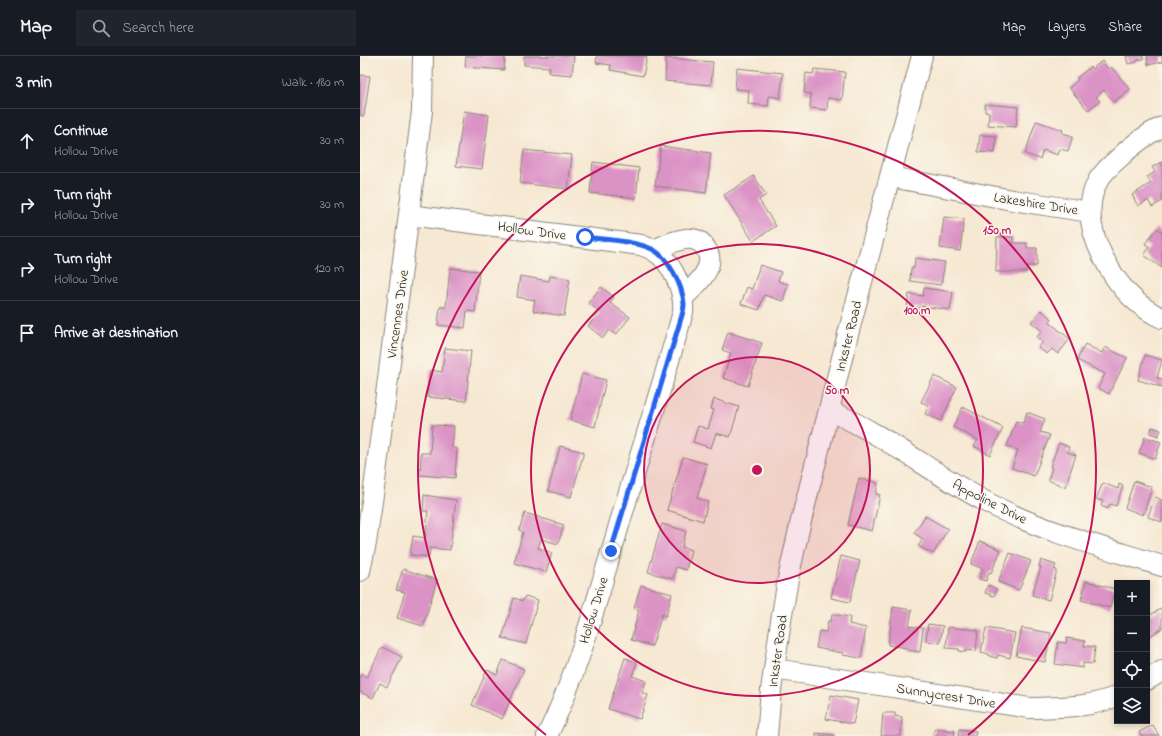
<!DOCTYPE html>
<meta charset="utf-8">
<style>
:root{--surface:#171b24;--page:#20242c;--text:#f1f3f6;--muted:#9ea1a6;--line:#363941}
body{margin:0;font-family:"Indie Flower",sans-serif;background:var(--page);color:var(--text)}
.controls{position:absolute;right:12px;bottom:12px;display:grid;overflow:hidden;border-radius:0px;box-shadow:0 2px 6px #0003}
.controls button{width:36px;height:36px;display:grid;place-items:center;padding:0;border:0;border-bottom:1px solid var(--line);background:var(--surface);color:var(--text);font:20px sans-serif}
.stop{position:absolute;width:12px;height:12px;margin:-9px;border:3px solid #2563eb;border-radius:50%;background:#fff}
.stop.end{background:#2563eb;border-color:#fff;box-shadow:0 1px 4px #0008}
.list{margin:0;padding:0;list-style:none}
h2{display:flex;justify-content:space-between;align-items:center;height:52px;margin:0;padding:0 16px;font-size:17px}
h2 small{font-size:13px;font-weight:400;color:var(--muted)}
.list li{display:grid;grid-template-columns:26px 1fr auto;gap:12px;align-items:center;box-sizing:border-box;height:64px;padding:0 16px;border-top:1px solid var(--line)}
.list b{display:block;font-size:15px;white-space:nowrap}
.list p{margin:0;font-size:13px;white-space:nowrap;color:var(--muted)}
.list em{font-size:13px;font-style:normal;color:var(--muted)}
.icon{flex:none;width:22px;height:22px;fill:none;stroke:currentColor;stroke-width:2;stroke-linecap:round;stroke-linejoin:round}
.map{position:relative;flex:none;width:802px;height:680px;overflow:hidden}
header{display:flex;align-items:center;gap:24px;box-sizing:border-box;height:56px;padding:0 20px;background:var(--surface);border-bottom:1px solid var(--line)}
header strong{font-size:19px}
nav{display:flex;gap:22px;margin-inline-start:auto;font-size:14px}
.search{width:280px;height:36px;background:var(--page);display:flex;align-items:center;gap:10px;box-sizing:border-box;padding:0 14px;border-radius:0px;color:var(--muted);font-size:15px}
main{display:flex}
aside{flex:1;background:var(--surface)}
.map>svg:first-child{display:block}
</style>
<header>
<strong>Map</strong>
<div class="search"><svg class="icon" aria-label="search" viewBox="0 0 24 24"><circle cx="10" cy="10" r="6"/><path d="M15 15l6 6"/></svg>Search here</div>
<nav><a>Map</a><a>Layers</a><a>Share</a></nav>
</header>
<main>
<aside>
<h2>3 min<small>Walk · 180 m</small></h2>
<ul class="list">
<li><svg class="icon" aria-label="ahead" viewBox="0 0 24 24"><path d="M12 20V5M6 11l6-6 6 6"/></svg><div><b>Continue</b><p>Hollow Drive</p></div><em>30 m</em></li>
<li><svg class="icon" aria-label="right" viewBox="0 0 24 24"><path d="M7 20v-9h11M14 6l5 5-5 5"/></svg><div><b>Turn right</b><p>Hollow Drive</p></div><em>30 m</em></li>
<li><svg class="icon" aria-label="right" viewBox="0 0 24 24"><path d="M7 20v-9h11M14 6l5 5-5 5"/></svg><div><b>Turn right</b><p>Hollow Drive</p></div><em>120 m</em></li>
<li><svg class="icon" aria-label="arrive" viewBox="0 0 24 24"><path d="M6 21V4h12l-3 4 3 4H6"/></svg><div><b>Arrive at destination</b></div></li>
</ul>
</aside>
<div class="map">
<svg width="802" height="680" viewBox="0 0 802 680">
<rect width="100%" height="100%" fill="#fbf7ec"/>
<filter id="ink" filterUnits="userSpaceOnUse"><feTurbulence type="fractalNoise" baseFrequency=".025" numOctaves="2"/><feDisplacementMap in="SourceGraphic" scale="8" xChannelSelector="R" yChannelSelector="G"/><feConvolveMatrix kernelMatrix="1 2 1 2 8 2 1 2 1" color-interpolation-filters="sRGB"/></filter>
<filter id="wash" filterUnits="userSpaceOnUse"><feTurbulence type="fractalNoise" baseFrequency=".012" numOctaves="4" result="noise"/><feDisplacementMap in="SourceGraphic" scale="16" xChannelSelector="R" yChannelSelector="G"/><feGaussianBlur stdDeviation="0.9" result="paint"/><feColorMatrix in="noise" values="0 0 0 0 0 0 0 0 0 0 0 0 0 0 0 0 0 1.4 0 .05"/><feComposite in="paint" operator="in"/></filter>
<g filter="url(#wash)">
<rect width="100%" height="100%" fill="#f6e8d2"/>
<g id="blocks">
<!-- building -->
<path fill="#db93c6" d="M 106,0 L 145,0 L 144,14 L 105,11 Z
M 164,0 L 214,0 L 212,19 L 189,17 L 190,11 L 164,9 Z
M 237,0 L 287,0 L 283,20 L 250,14 L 251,9 L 236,7 Z
M 766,0 L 783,0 L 783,3 L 777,4 L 777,6 L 768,8 Z
M 787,0 L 802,0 L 802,6 L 788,9 Z
M 306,2 L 353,6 L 351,29 L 305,25 Z
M 742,5 L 748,13 L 751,11 L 770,33 L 754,46 L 744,34 L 736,41 L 740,45 L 728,54 L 709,32 L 718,24 L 717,22 L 730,11 L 732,13 Z
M 377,12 L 423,17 L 420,42 L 409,40 L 408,50 L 388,48 L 389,34 L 375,33 Z
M 454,13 L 485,16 L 482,44 L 468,42 L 467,54 L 450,52 L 451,38 L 444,37 L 446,17 L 453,18 Z
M 0,19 L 10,20 L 4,60 L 0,59 Z
M 625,48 L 658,51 L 656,71 L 628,69 L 629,56 L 625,56 Z
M 104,55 L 129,59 L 122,113 L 96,110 Z
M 676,65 L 703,74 L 702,77 L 713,80 L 708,95 L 700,93 L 698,99 L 683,94 L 680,103 L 665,98 Z
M 620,79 L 636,80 L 635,97 L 618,96 Z
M 301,90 L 351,97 L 346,137 L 295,130 Z
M 164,94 L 212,99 L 208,133 L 160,127 Z
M 233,106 L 279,112 L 276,142 L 230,137 Z
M 802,106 L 802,145 L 792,151 L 788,144 L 778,150 L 772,139 L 791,127 L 787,121 L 795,116 L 792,111 Z
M 394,120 L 406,139 L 399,144 L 416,170 L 393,185 L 364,139 Z
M 584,161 L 604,163 L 600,195 L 580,192 Z
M 797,172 L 802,176 L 802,212 L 784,199 L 790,191 L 785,188 Z
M 637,181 L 653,181 L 653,187 L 667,187 L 667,192 L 677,192 L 677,210 L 667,210 L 667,216 L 636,216 Z
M 555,202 L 585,206 L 581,229 L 550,225 L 551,212 L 554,212 Z
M 400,209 L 421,216 L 418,225 L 428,228 L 423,245 L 404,239 L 399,254 L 381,248 L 387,231 L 392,233 Z
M 90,212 L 119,215 L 115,256 L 107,255 L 105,272 L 78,269 L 80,251 L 86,251 Z
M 160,220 L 189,225 L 190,220 L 210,223 L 204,260 L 173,255 L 175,244 L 157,241 Z
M 241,231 L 254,241 L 250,247 L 270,261 L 256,279 L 249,274 L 243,282 L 228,270 L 240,256 L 228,247 Z
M 564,232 L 593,236 L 590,254 L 562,250 L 562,252 L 547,251 L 549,238 L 563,240 Z
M 681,254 L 692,263 L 689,266 L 710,283 L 698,298 L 692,293 L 687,298 L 678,292 L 683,286 L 677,281 L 682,275 L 671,266 Z
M 368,276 L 402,287 L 388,330 L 363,322 L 371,297 L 362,294 Z
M 725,288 L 742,297 L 745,291 L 767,302 L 749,338 L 738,332 L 745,318 L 717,304 Z
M 85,292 L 111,295 L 106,345 L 67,341 L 70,314 L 82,316 Z
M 785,299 L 802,304 L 797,322 L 802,323 L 802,331 L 778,324 Z
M 222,318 L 246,324 L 235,371 L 210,364 Z
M 574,320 L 597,331 L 581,365 L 565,358 L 569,349 L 561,346 Z
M 354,343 L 379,351 L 370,381 L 356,377 L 351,392 L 333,386 L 338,370 L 348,373 L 354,354 L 351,353 Z
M 603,351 L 643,372 L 630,399 L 614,390 L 618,384 L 593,371 Z
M 667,356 L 685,363 L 680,376 L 690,379 L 674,420 L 652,412 L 658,394 L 647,390 L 656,365 L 663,367 Z
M 72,369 L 94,370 L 92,392 L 97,392 L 95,422 L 60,419 L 61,397 L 70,397 Z
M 792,371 L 801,374 L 798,380 L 790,377 Z
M 785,381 L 801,386 L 795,403 L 779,397 Z
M 699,387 L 709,391 L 707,396 L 716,399 L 705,431 L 688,424 L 692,412 L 690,411 Z
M 200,390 L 224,396 L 211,441 L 188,435 Z
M 323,401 L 347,408 L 337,442 L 348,446 L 343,465 L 307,454 Z
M 499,422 L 518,427 L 516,438 L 520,439 L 512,475 L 488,469 Z
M 774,425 L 792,431 L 783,459 L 765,452 Z
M 743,427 L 758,433 L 759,428 L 763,430 L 756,450 L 750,448 L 748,453 L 741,450 L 743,445 L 736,443 Z
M 64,439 L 96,444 L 90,494 L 70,492 L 69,501 L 50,499 L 53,480 L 65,482 L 68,455 L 63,455 Z
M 795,441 L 802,444 L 802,466 L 788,461 Z
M 165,457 L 204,469 L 198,488 L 181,483 L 178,492 L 192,497 L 186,516 L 154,507 L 163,476 L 159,474 Z
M 565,460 L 588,473 L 573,498 L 558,490 L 563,483 L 554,477 Z
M 302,468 L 326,475 L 322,491 L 331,494 L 326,514 L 316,511 L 313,523 L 288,516 Z
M 620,485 L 641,494 L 631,517 L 629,516 L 626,525 L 619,523 L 623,513 L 611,508 Z
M 650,497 L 671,505 L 659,534 L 638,526 Z
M 481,500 L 500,505 L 490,546 L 471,542 Z
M 681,504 L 696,509 L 694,513 L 697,514 L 689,544 L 672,539 L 681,511 L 679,511 Z
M 43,513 L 77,524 L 63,570 L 37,562 L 45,536 L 36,534 Z
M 726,525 L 755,533 L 750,552 L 721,544 Z
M 281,529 L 312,538 L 306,560 L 302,558 L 292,590 L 271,584 L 279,554 L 274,552 Z
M 628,529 L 637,533 L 634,540 L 625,537 Z
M 165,540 L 178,544 L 166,588 L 142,582 L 154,542 L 163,545 Z
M 533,551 L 552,554 L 549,570 L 563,572 L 560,596 L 547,594 L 548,592 L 528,589 Z
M 802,552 L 802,572 L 787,582 L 787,561 Z
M 472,558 L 490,561 L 489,568 L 506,572 L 501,602 L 483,599 L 483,597 L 456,592 L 459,575 L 466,576 L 468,565 L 471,565 Z
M 568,568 L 583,570 L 580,587 L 566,585 Z
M 588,571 L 618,574 L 616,595 L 606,594 L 606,596 L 599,595 L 599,593 L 586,592 Z
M 626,572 L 655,577 L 650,602 L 638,599 L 637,602 L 629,600 L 629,598 L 621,596 Z
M 662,572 L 691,577 L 685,606 L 656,600 Z
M 707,582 L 725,585 L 724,590 L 735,591 L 733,608 L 723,607 L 723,612 L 695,608 L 698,586 L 706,587 Z
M 22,591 L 42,601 L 27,631 L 20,627 L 13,642 L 0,636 L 0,621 L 1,618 L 7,621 Z
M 265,602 L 277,606 L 272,620 L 286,625 L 282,637 L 288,639 L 280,663 L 248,653 Z
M 143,604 L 164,613 L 142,663 L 112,649 L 127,614 L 137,619 Z
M 471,639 L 498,644 L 493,668 L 466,663 Z
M 523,657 L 535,657 L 535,660 L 542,661 L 541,680 L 521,680 Z
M 793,669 L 799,680 L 781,680 L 779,676 Z
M 575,672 L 595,675 L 594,680 L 573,680 Z
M 599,673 L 616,675 L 615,680 L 598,680 Z
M 456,677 L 474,679 L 474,680 L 456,680 Z"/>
</g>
</g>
<g filter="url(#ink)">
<use href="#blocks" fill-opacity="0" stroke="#898277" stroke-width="1"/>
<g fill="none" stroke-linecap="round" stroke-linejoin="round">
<!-- minor casing -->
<g stroke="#898277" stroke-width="22">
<path id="minor" d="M 802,71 C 785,79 771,90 758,103 C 751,109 744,116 739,123 C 722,152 733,184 748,210 C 760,232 779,252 802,262
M 531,121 L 652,144 L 730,156
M 49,159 L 281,189 C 285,191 290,192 293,194 C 312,205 325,235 323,256 C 302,332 277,407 255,483 C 235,549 218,617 187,680
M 294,194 C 303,190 322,181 332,183 C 339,184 343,187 346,193 C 358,211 335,230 323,242
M 470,355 C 528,380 578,422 636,451 C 688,477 746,492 802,510
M 0,515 L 6,487 L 15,425 L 62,55 L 63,0
M 414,613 L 670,652 C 699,651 730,652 757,640
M 787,624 L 802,615
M 407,680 L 411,634 L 421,565 L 428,523 L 440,469 L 487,282 L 562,0"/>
</g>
<!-- minor -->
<use href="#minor" stroke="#fff" stroke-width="20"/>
</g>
</g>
<g fill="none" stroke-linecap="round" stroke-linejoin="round" filter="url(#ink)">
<!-- route -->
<path stroke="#2563eb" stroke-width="5" d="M 225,181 C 246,184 272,184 292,193 C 308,201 323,230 324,248 C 324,255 321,262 319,269 L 251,495"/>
</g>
<!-- distance rings -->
<circle cx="397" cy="414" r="113" fill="#c2185b" fill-opacity=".12"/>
<g fill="none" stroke="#c2185b" stroke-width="2">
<circle cx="397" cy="414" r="113"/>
<circle cx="397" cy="414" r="226"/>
<path d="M186 679A339 339 0 1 1 608 679"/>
</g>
<g text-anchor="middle" stroke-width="3" stroke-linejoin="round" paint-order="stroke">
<!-- street labels -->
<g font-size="14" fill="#1c1c1c" stroke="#fbf7ec">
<text transform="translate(676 147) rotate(9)" y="5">Lakeshire Drive</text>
<text transform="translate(172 174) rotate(8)" y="5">Hollow Drive</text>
<text transform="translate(37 258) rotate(-82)" y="5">Vincennes Drive</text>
<text transform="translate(488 280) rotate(-76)" y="5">Inkster Road</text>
<text transform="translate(630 445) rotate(27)" y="5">Appoline Drive</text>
<text transform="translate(233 554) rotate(-73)" y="5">Hollow Drive</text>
<text transform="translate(417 595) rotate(-82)" y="5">Inkster Road</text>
<text transform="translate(586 639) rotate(9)" y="5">Sunnycrest Drive</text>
</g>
</g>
<circle cx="397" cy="414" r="6" fill="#c2185b" stroke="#fbf7ec" stroke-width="2"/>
<g font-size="12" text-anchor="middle" font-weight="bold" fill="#c2185b" stroke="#fbf7ec" stroke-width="3" stroke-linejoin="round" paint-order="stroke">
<text x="637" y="178">150 m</text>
<text x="557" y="258">100 m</text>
<text x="477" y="338">50 m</text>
</g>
</svg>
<div class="controls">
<button>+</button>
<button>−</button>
<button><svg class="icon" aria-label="locate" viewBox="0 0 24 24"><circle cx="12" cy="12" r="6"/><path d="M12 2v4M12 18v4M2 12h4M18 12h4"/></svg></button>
<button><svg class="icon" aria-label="layers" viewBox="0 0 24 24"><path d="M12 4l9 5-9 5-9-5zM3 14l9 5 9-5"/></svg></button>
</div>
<div class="stop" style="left:225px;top:181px"></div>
<div class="stop end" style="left:251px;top:495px"></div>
</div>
</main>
